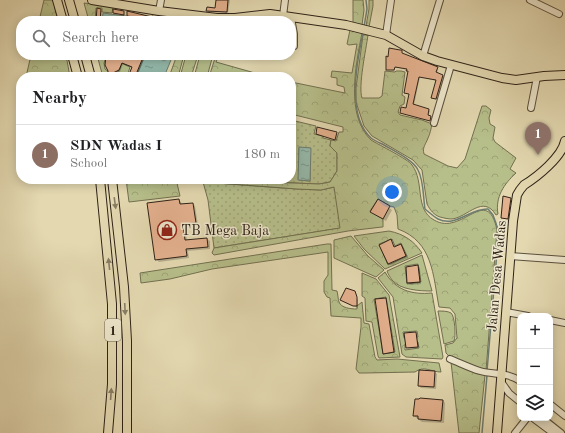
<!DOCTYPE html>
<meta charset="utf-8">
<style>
:root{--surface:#fff;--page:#f6f6f6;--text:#202124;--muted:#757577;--line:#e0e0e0;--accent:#8f2418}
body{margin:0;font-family:"Old Standard TT",serif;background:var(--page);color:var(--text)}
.controls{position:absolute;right:12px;bottom:12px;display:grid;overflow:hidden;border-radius:8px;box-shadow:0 2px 10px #0003}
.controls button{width:36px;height:36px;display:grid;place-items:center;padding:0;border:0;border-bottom:1px solid var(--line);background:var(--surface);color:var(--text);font:20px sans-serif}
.you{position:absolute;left:392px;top:192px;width:14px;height:14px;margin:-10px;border:3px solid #fff;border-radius:50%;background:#1a73e8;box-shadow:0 0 0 6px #1a73e833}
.badge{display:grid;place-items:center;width:26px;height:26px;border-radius:50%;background:var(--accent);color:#fff;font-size:13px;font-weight:700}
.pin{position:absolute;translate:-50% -33px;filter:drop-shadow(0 1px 2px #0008)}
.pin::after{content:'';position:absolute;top:21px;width:14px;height:12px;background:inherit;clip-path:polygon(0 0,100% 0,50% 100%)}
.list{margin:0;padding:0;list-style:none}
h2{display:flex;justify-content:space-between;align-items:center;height:52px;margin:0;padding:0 16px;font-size:17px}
h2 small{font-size:13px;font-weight:400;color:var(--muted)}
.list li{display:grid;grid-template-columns:26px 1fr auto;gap:12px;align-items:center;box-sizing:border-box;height:60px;padding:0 16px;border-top:1px solid var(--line)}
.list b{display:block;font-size:15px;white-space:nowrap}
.list p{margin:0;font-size:13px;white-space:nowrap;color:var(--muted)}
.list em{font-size:13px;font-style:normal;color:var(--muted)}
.icon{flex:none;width:22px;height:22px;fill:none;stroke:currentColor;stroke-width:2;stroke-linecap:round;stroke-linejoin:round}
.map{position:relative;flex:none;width:565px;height:433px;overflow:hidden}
.search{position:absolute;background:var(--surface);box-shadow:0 2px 10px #0003;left:16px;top:16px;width:280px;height:44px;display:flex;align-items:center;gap:10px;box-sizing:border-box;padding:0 14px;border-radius:16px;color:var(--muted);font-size:15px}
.panel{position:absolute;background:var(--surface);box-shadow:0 2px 10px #0003;left:16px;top:72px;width:280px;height:112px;border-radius:16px}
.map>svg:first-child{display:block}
</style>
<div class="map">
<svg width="565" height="433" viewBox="0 0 565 433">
<defs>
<pattern id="grass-dots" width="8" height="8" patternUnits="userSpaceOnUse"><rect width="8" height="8" fill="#b6be8a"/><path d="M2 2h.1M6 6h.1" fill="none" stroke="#9da376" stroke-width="1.8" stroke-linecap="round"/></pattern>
<pattern id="forest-crowns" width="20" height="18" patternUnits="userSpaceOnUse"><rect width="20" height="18" fill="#b6be8a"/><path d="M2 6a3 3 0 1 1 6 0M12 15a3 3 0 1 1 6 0" fill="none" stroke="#9da376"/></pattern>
<pattern id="water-ripples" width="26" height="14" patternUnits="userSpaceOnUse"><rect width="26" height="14" fill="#95baac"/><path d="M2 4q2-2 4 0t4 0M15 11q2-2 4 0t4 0" fill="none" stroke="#7a978b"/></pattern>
</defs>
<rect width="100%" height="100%" fill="#e3d8b0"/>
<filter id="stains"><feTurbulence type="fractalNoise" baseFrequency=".005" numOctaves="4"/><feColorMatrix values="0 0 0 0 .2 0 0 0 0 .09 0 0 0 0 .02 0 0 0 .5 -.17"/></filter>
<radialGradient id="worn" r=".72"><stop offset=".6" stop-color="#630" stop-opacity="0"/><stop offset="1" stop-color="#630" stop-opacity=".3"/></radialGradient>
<!-- grass -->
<path fill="url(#grass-dots)" stroke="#727050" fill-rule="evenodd" d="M 291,120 L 316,126 L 314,134 L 323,136 L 323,138 L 331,140 L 330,146 L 337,153 L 337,171 L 330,182 L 319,184 L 243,181 L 242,179 L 291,179 ZM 299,148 L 310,148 L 310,181 L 299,180 Z
M 203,182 L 297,189 L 321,190 L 335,187 L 341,228 L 214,248 L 208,200 Z"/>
<!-- forest -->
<path fill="url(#forest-crowns)" stroke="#727050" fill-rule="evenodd" d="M 44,0 L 53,0 L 58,21 L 39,21 Z
M 353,0 L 363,0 L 364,10 L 362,25 L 353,23 Z
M 369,0 L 373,0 L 373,6 L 369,27 L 366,26 L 369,9 Z
M 84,3 L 113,6 L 112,13 L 102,12 L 102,8 L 96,8 L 95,21 L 89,21 Z
M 350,30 L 362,33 C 356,64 345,115 371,140 C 379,145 408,159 412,165 C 425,182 414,209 434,220 C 462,237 487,183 497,230 L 486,371 L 449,356 L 446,353 L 445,345 L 453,343 L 457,338 L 455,314 L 450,308 L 439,307 C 433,275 433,242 398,229 L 397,215 L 394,207 L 390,206 L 378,199 L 370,211 L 383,219 L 383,227 L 382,227 L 348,231 L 214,255 L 212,253 L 214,248 L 340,228 L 334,187 L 321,190 L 297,189 L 203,182 L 202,179 L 242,179 L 243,181 L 319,184 L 330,182 L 337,171 L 337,153 L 330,146 L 331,140 L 336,141 L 339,132 L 343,132 L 343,127 L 291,114 L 291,82 L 345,93 L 344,87 L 337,85 L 337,78 L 331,77 L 332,71 L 352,73 L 357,44 L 349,45 L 347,44 Z
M 363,35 L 368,35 C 366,50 358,86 362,98 L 379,98 L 382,96 L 385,71 L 395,72 L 396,71 L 401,71 L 405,72 L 402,95 L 405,97 L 404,104 L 400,106 L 398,112 L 400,115 L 422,120 L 432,124 C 431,129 430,134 428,138 C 426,144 422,147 424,154 L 448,166 L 457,168 L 465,159 L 482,106 L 486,106 L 491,110 L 489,118 L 490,124 L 495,127 L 493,138 L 495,142 L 516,158 L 510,169 L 516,173 C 504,184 495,197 498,214 L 496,215 C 483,194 468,217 452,219 C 448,219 444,218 440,217 C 434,215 430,210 427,204 L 422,170 L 413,160 L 372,136 L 364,126 L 356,102 L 356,88 Z
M 31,55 L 66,55 L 70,77 L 26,77 Z
M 97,55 L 102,55 L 102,57 L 106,58 L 104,63 L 105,69 C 112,75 121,75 121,63 L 130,67 L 127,77 L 114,77 L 114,75 L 108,75 L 107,77 L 103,77 Z
M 177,55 L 184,55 L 178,77 L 169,77 Z
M 186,55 L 198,55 L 191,77 L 180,77 Z
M 200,55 L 213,55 L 207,77 L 194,77 Z
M 216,55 L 219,55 L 216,62 L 269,77 L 209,77 Z
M 126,179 L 176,179 L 180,196 L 129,202 Z
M 389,231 C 404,234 414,241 422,253 L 385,269 L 364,249 L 354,236 ZM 392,239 L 395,246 L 401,243 L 407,256 L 388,265 L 379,244 Z
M 351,236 L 368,256 L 384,270 L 376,277 L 334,258 L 334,240 Z
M 327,244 L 331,244 L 332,290 L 337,291 C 338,295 338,299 339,302 C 341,308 351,309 357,309 L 357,306 L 362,302 L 364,323 L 369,324 L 375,357 L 377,360 L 397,359 L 439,363 L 441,372 C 431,372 424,365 415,372 L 365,373 L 359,373 L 356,369 L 361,327 L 361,318 L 331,316 L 330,298 L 327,297 L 324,292 L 324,281 L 328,275 L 328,252 L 212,269 L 170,279 L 141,283 L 140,273 Z
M 422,255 L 432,291 C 420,291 400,290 392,280 C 390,277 388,274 387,271 ZM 418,264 L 421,282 L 407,284 L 405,266 Z
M 385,272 C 395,290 412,295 432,293 L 443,357 L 442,359 L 406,357 L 402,354 L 393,297 L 378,278 ZM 417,331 L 418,337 L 414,337 L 415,342 L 418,342 L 419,348 L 405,350 L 405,344 L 409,343 L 408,338 L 404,338 L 403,332 Z
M 362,273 L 376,279 L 389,295 L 400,357 L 379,358 L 378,356 L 372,322 L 366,321 L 365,298 L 362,296 ZM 386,297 L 395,352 L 383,354 L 374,299 Z
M 438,311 C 442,311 448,311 451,313 C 455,316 456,337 454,341 L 444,344 Z
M 451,362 L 485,375 L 479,433 L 459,433 Z"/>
<!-- water -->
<path fill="url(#water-ripples)" stroke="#6c7d70" d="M 103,13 L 126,16 L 125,21 L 102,21 Z
M 145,55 L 173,55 L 164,77 L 136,77 Z
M 299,147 L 311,148 L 310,181 L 298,180 Z"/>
<!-- shadow -->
<path fill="#0003" d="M 217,0 L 230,0 L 228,13 L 209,12 L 207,11 L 216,9 Z
M 98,9 L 102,11 L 101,21 L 97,21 Z
M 128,16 L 158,21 L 147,21 L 129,17 Z
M 402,51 L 402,54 L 437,68 L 438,69 L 437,74 L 444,76 L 437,100 L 432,98 L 437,81 L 420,77 L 414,105 L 429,110 L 430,111 L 428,116 L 432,118 L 431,121 L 402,113 L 406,109 L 410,94 L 405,92 L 409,72 L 408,70 L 395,67 L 395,71 L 387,69 Z
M 128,55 L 146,55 L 137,77 L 129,77 L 133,67 L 123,64 L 120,72 L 115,74 L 115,77 L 109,77 Z
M 337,133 L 338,134 L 336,140 L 318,134 Z
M 179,200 L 181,202 L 182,205 L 193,204 L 195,206 L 198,225 L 185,226 L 187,241 L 207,239 L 210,241 L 210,249 L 188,251 L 189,258 L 159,262 L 156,259 Z
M 378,200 L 392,210 L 386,221 L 374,214 Z
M 391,241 L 395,247 L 401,245 L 403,247 L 408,258 L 391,265 L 389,264 Z
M 418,266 L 420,268 L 421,284 L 410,285 L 408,283 L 407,267 Z
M 354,292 L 358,300 L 358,308 L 341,300 Z
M 385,299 L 395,353 L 385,354 L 384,353 Z
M 416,333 L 419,348 L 408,349 L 407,348 Z
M 420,372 L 435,372 L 437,374 L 436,389 L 421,388 L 419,386 Z
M 443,400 L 445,403 L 444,423 L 422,422 L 414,416 Z"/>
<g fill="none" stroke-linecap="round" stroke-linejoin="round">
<!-- stream -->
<path stroke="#6c7d70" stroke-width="1.5" d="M 364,27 L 367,9 L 366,0
M 363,33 C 357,61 346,116 371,138 C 375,141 380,143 384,145 C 394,151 413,160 418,170 C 424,181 423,197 425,209 C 429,212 433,216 438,219 C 456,228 470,208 488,209 L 493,215 L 498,229 L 496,264 L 487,371
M 482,433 L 487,375"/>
</g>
<!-- building -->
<path fill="#e3b08d" stroke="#2e2217" d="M 216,0 L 228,0 L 227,12 L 206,11 L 207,7 L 215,8 Z
M 97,8 L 101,9 L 100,21 L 96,21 Z
M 113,9 L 124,11 L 124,15 L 113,13 Z
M 127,11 L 152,17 L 152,16 L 160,19 L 160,17 L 173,18 L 177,19 L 177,21 L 146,21 L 146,19 L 127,16 Z
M 389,48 L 400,50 L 402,50 L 402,53 L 438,67 L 436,72 L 443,75 L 436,99 L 431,98 L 436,80 L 419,77 L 413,104 L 429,109 L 428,115 L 431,116 L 430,121 L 400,113 L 401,107 L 406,108 L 409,94 L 404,93 L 408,71 L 406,71 L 407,69 L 395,67 L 394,70 L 386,70 L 386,56 L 388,57 Z
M 106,55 L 144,55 L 135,77 L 128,77 L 132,67 L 122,63 L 119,70 L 113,73 L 113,77 L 108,77 L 108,71 L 105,65 Z
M 317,127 L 337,132 L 335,140 L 316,134 Z
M 503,196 L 511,198 L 508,219 L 501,218 Z
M 179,199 L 180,204 L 193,203 L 196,223 L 183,224 L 185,240 L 207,238 L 208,247 L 186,249 L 187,256 L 155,260 L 147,203 Z
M 378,199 L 390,206 L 383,219 L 370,212 Z
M 391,239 L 394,247 L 401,244 L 406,256 L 388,264 L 379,245 Z
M 418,265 L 420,282 L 407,283 L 406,267 Z
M 346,288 L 355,291 L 357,297 L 357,306 L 353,306 L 340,300 Z
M 386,298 L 394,352 L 383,354 L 375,299 Z
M 416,332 L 418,347 L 406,348 L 404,333 Z
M 419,370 L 435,371 L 434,387 L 418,386 Z
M 420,398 L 443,400 L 441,421 L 418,419 L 418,416 L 413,416 L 415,399 L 419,399 Z"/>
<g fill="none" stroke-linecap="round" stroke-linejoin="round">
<!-- minor casing -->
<g stroke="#5b503d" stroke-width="8">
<path id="minor" d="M 530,0 L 559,14
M 159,11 L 161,0
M 283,16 L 285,0
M 291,18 L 294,34 L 294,46
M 386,35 L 391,0
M 423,56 L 440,0
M 531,108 L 537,77
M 434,123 L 451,65
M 510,256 L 565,260
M 506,312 L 528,316
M 550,320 L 565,323
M 450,359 C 460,363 470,368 480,371 C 494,375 507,372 520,381
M 502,383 L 509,393 L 520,402
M 550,404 L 565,416
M 533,418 L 553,433
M 542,418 L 561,433
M 515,433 L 527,418"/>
</g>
<!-- major casing -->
<g stroke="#2e2217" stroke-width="10">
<path id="major" d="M 57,0 L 63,21
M 69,0 L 75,21
M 92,0 L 159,11 L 217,18 L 235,18 L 270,14 L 346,25 L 386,35 L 423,56 L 437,61 L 502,78 L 516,80 L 544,76 L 565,75
M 72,55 L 78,77
M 85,55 L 91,77
M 100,179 L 112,304 L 112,384 L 108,433
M 112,179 L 124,287 L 127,341 L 127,433
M 497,433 L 513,221 L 517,195 L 520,190 L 524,185 C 537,177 562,157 565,141"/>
</g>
<!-- minor -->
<use href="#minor" stroke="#ede6cc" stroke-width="6"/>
<!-- major -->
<use href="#major" stroke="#e3d8b0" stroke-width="8"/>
</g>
<!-- one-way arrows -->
<defs><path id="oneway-solid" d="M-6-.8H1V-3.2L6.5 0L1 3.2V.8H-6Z"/></defs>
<g fill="#887d64">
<use href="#oneway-solid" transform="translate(115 203) rotate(82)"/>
<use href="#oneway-solid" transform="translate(109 264) rotate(-96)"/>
<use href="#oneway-solid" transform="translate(125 309) rotate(87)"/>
<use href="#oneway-solid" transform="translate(111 394) rotate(-86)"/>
</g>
<!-- icons -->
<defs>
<g id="shop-ring" transform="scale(1)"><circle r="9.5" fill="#ede6cc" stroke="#8f2418" stroke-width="1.5"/><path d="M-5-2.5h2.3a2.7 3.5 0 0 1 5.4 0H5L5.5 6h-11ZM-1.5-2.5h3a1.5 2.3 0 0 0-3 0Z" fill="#8f2418"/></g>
</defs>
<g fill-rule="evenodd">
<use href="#shop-ring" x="167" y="230"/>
</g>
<g text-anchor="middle" stroke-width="3" stroke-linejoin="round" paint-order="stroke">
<!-- shield labels -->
<rect fill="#ede6cc" stroke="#675d4d" stroke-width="1" x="105" y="319" width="16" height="22" rx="3"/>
<g font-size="13" font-weight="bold" fill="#2e2217">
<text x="113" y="335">1</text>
</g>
<!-- poi labels -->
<g font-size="14" fill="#2e2217" stroke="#ede6cc" text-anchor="start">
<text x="181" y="235">TB Mega Baja</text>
</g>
<!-- street labels -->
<g font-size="14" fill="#2e2217" stroke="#ede6cc">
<text transform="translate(496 276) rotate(-85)" y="5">Jalan Desa Wadas</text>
</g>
</g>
<rect width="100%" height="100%" filter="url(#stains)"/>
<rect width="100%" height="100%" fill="url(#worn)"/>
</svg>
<div class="controls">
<button>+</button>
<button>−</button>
<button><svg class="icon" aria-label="layers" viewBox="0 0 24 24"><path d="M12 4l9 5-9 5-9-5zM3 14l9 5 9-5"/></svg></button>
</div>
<div class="you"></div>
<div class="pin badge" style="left:538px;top:155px;background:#8d6e63">1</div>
<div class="search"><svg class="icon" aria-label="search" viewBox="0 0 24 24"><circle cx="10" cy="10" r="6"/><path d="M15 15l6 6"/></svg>Search here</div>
<section class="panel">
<h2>Nearby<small></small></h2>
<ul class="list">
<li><span class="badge" style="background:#8d6e63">1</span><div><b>SDN Wadas I</b><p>School</p></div><em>180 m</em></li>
</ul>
</section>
</div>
